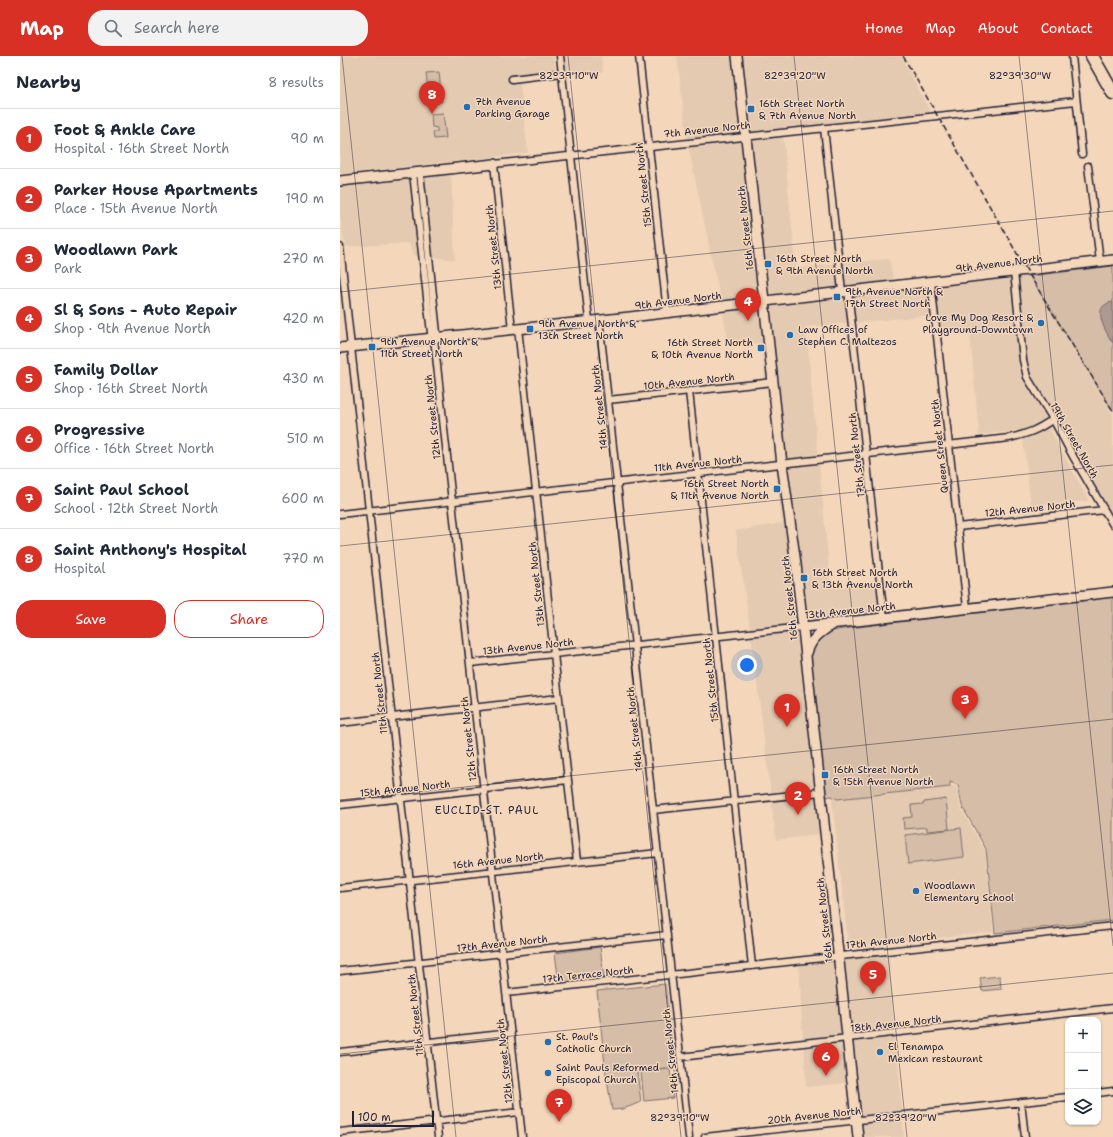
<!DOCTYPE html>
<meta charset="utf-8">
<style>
:root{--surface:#fff;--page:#f2f2f3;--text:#1f2937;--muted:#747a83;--line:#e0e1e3;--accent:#d93025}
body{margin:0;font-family:"Shantell Sans",sans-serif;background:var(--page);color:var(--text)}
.controls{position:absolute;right:12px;bottom:12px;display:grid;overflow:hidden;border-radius:8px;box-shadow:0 1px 3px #0004}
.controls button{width:36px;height:36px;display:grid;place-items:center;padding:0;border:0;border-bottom:1px solid var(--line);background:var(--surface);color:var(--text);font:20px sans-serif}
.scale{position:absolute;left:12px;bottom:10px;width:82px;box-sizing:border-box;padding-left:4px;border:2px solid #22223b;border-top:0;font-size:11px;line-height:14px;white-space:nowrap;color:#22223b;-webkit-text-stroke:3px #f4d7ba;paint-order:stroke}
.you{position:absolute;left:407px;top:609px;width:14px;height:14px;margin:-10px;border:3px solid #fff;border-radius:50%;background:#1a73e8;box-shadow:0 0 0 6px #1a73e833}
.badge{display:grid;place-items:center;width:26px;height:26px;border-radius:50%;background:var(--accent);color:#fff;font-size:13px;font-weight:700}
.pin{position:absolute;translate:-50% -33px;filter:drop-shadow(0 1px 2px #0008)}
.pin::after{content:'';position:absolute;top:21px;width:14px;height:12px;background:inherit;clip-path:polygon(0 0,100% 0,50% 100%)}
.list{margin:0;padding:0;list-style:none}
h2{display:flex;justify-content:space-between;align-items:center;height:52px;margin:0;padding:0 16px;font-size:17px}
h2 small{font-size:13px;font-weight:400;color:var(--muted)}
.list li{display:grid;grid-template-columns:26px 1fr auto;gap:12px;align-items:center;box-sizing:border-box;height:60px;padding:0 16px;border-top:1px solid var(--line)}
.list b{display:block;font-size:15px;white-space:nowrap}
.list p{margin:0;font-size:13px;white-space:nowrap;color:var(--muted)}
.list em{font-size:13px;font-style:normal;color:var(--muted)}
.actions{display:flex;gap:8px;padding:12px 16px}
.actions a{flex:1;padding:9px 0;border:1px solid var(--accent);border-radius:16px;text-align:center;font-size:14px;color:var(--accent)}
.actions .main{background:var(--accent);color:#fff}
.icon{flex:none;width:22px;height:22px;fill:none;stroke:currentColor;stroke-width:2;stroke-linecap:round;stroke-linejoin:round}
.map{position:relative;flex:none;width:773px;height:1081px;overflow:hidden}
header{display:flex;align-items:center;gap:24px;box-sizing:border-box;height:56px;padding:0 20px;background:var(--accent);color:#fff}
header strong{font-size:19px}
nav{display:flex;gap:22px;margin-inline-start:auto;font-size:14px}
.search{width:280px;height:36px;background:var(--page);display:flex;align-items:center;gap:10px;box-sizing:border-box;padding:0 14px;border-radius:16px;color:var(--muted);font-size:15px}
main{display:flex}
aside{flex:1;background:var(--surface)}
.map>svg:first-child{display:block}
</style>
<header>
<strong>Map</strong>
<div class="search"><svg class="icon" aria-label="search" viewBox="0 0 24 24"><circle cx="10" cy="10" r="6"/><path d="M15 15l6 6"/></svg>Search here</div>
<nav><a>Home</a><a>Map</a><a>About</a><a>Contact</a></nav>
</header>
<main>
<aside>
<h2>Nearby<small>8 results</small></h2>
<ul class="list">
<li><span class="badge">1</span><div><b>Foot &amp; Ankle Care</b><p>Hospital · 16th Street North</p></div><em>90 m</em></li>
<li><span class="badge">2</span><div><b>Parker House Apartments</b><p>Place · 15th Avenue North</p></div><em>190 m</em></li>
<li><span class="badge">3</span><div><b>Woodlawn Park</b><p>Park</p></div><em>270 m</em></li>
<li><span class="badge">4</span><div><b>Sl &amp; Sons - Auto Repair</b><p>Shop · 9th Avenue North</p></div><em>420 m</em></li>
<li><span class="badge">5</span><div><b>Family Dollar</b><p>Shop · 16th Street North</p></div><em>430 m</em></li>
<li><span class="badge">6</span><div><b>Progressive</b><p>Office · 16th Street North</p></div><em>510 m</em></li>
<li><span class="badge">7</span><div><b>Saint Paul School</b><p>School · 12th Street North</p></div><em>600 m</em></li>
<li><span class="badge">8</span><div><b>Saint Anthony's Hospital</b><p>Hospital</p></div><em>770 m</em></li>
</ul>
<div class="actions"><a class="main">Save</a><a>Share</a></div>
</aside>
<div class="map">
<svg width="773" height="1081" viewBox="0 0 773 1081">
<rect width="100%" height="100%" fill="#f4d7ba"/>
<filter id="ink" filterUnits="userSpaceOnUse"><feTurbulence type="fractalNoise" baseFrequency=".025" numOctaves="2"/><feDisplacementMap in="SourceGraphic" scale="8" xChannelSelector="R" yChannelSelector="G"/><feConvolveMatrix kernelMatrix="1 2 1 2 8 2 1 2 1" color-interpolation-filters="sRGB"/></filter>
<g filter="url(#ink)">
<!-- built -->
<path fill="#e4cab1" d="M 0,0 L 213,0 L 215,15 L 179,20 L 188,97 L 0,118 Z
M 223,0 L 261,0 L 263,17 L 225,18 Z
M 337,0 L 394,0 L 403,77 L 347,83 Z
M 400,0 L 561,0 L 591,58 L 504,67 L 443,71 L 443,73 L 409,76 Z
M 443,79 L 456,212 L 497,208 L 499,232 L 427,242 L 409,83 Z
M 404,83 L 421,242 L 381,247 L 348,89 Z
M 111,116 L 115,204 L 92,201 L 83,119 Z
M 71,120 L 80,200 L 73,199 L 69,187 L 5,191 L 0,161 L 0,128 Z
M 549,203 L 554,226 L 505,231 L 502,207 Z
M 691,217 L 690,220 L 773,359 L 773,464 L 736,400 L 717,363 L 694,327 L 687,312 L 677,219 Z
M 671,219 L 682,313 L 690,333 L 709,362 L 698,370 L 682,376 L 682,374 L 639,379 L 630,277 L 600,279 L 594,229 Z
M 588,229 L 592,259 L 514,267 L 511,237 Z
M 505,238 L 509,267 L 466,271 L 478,400 L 445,404 L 428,248 Z
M 422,249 L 430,323 L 425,324 L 421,288 L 389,287 L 382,253 Z
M 708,370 L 749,445 L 691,450 L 683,382 L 700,376 Z
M 479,407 L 491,532 L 535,527 L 540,559 L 466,567 L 446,410 Z
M 436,411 L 440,411 L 460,568 L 410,573 L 396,475 L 442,467 Z
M 459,574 L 477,733 L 431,738 L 411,580 Z
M 616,730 L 620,751 L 645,795 L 653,876 L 512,891 L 508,887 L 492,743 Z
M 478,739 L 482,778 L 436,784 L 431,745 Z
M 549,898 L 555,974 L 510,978 L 502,903 Z
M 496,903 L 505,979 L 463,984 L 459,908 Z
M 556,980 L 562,1056 L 519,1061 L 511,985 Z
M 505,985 L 514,1061 L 509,1062 L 506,1027 L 466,1031 L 464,990 Z
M 562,1062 L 564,1081 L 521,1081 L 520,1067 Z"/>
<!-- green -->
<path fill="#d6bda7" stroke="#7c7071" d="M 99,16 L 102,46 L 99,46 L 98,44 L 94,44 L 94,51 L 90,52 L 86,17 Z
M 103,57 L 106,82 L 94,83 L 93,76 L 97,76 L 97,72 L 92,71 L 91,58 Z
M 773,210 L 773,355 L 690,220 Z
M 773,541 L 773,864 L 655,877 L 646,793 L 622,750 L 618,729 L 610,726 L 610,731 L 497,743 L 492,740 L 485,741 L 471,600 C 472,594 475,585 480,580 C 489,573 522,571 534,569 Z
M 606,743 L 609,773 L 587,775 L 587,771 L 564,773 L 563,762 L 572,761 L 571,749 L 584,748 L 584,746 Z
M 621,772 L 624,801 L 568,808 L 565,779 Z
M 260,891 L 264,922 L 219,928 L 215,897 Z
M 660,920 L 661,933 L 642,935 L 640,922 Z
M 325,928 L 334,1011 L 297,1015 L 301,1046 L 283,1053 L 272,1054 L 266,1018 L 257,935 Z
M 330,1013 L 333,1042 L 304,1045 L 301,1016 Z"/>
<!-- water -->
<path fill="#ac998f" stroke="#75696d" d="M 773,246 L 773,287 C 766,277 749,249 773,246 Z"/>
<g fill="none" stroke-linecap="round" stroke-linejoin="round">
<!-- street casing -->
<g stroke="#22223b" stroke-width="9">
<path id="street" d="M 220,0 L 249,264
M 299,0 L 327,256
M 732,0 L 742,98
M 172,23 L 222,17
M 484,72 L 502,235
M 748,110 L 760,205
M 80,116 L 97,277 L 94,282
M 73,117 L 91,277 L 94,282 L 182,1081
M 0,191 L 98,1081
M 674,216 L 683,304 L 687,321 L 713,363 L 734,402 L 773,469
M 591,226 L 627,552
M 508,234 L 544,562
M 259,263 L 349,1081
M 178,272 L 237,806
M 172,273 L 154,108 L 736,45
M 349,335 L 412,910
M 268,344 L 433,326
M 0,458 L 669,382 C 687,378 698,374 713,363
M 618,471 L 764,454
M 130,607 L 463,571
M 0,667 L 219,642
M 0,749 L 228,724
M 313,754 L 481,736
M 0,832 L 318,797
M 0,915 L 327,879
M 166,937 L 773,870
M 0,996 L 171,977
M 340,1001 L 773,952
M 758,1037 L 773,1035
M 681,1046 L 685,1081
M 0,1076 L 179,1056
M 365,1081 L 728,1041"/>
</g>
<!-- secondary casing -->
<g stroke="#22223b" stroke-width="12">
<path id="secondary" d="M 397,0 L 442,408 L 456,508 L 518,1081
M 0,125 L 154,108
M 0,292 L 290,261 L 773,204
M 463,571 L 773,536
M 467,597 C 471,583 480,576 492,569"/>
</g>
<!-- highway casing -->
<g stroke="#22223b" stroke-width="15">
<path id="highway" d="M 752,0 L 773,37"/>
</g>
<!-- street -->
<use href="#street" stroke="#f4d7ba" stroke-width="6"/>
<!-- secondary -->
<use href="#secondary" stroke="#f4d7ba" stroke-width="9"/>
<!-- highway -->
<use href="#highway" stroke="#f4d7ba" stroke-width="12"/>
<!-- rail -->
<path stroke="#22223b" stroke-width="1.5" stroke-dasharray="6 3" stroke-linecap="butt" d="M 563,0 L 690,220 L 773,355"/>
</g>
</g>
<!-- ticks -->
<path fill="none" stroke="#22223b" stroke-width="1" stroke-opacity="0.45" d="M 2,0 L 116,1081M 228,0 L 341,1081M 454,0 L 567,1081M 679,0 L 773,890M 0,236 L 773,155M 0,490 L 773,409M 0,744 L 773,663M 0,998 L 773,917"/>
<!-- markers -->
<g fill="#1f6fb2" stroke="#f4d7ba" stroke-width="1.5">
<circle cx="127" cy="51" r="4"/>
<rect x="407" y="49" width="8" height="8" rx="2"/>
<rect x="424" y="204" width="8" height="8" rx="2"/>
<rect x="493" y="237" width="8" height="8" rx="2"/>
<circle cx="701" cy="267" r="4"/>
<rect x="186" y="269" width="8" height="8" rx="2"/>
<circle cx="450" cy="279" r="4"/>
<rect x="28" y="287" width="8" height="8" rx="2"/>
<rect x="417" y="288" width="8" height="8" rx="2"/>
<rect x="433" y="429" width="8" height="8" rx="2"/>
<rect x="460" y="518" width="8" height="8" rx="2"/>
<rect x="481" y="715" width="8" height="8" rx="2"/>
<circle cx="576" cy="835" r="4"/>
<circle cx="208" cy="986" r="4"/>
<circle cx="540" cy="996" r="4"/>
<circle cx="208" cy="1017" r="4"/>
</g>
<g text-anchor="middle" stroke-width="3" stroke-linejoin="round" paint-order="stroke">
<!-- poi labels -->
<g font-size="10" fill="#22223b" stroke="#f4d7ba" text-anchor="start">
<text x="135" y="49">7th Avenue<tspan x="135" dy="12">Parking Garage</tspan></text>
<text x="419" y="51">16th Street North<tspan x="419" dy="12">&amp; 7th Avenue North</tspan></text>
<text x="436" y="206">16th Street North<tspan x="436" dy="12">&amp; 9th Avenue North</tspan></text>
<text x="505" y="239">9th Avenue North &amp;<tspan x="505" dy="12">17th Street North</tspan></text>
<text x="693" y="265" text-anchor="end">Love My Dog Resort &amp;<tspan x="693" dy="12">Playground-Downtown</tspan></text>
<text x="198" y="271">9th Avenue North &amp;<tspan x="198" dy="12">13th Street North</tspan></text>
<text x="458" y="277">Law Offices of<tspan x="458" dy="12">Stephen C. Maltezos</tspan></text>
<text x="40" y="289">9th Avenue North &amp;<tspan x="40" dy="12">11th Street North</tspan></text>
<text x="413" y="290" text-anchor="end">16th Street North<tspan x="413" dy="12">&amp; 10th Avenue North</tspan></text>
<text x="429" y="431" text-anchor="end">16th Street North<tspan x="429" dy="12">&amp; 11th Avenue North</tspan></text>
<text x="472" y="520">16th Street North<tspan x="472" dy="12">&amp; 13th Avenue North</tspan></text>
<text x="493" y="717">16th Street North<tspan x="493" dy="12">&amp; 15th Avenue North</tspan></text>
<text x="584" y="833">Woodlawn<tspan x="584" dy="12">Elementary School</tspan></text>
<text x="216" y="984">St. Paul's<tspan x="216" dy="12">Catholic Church</tspan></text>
<text x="548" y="994">El Tenampa<tspan x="548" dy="12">Mexican restaurant</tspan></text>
<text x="216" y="1015">Saint Pauls Reformed<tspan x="216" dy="12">Episcopal Church</tspan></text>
</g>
<!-- street labels -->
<g font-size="10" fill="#22223b" stroke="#f4d7ba">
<text transform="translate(367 73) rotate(-6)" y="4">7th Avenue North</text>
<text transform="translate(303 129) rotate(-96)" y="4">15th Street North</text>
<text transform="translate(405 172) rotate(-96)" y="4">16th Street North</text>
<text transform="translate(153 191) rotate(-96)" y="4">13th Street North</text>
<text transform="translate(659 207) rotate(-7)" y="4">9th Avenue North</text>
<text transform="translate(338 244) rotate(-7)" y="4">9th Avenue North</text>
<text transform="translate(349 325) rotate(-6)" y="4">10th Avenue North</text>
<text transform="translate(259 351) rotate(-96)" y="4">14th Street North</text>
<text transform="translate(92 361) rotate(-96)" y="4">12th Street North</text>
<text transform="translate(735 384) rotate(60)" y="4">19th Street North</text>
<text transform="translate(599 390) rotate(-96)" y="4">Queen Street North</text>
<text transform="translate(516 399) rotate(-96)" y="4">17th Street North</text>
<text transform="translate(358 407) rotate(-6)" y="4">11th Avenue North</text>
<text transform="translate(690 452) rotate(-6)" y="4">12th Avenue North</text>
<text transform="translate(196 528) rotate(-96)" y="4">13th Street North</text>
<text transform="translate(449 542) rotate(-96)" y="4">16th Street North</text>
<text transform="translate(510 554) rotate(-6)" y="4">13th Avenue North</text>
<text transform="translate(188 590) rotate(-6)" y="4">13th Avenue North</text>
<text transform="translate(370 624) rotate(-96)" y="4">15th Street North</text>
<text transform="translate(39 637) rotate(-96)" y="4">11th Street North</text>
<text transform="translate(294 673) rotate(-96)" y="4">14th Street North</text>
<text transform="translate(128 683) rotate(-96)" y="4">12th Street North</text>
<text transform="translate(65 732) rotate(-6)" y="4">15th Avenue North</text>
<text transform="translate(158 804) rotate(-6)" y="4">16th Avenue North</text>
<text transform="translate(484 864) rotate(-96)" y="4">16th Street North</text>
<text transform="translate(551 884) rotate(-6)" y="4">17th Avenue North</text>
<text transform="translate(162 887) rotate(-6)" y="4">17th Avenue North</text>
<text transform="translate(248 918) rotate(-6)" y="4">17th Terrace North</text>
<text transform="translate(75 959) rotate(-96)" y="4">11th Street North</text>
<text transform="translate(556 967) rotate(-6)" y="4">18th Avenue North</text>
<text transform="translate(330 995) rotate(-96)" y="4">14th Street North</text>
<text transform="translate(164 1005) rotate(-96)" y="4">12th Street North</text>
<text transform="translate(474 1059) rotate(-6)" y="4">20th Avenue North</text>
</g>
<!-- neighbourhood labels -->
<g font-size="11" letter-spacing="1" fill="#22223b" stroke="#f4d7ba">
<text x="147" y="758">EUCLID-ST. PAUL</text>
</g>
</g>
<g font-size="10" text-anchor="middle" fill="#22223b" stroke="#f4d7ba" stroke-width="3" stroke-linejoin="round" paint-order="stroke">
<text x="229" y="23">82°39'10"W</text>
<text x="455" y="23">82°39'20"W</text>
<text x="680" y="23">82°39'30"W</text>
<text x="340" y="1065">82°39'10"W</text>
<text x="566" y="1065">82°39'20"W</text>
</g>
</svg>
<div class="controls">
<button>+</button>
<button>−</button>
<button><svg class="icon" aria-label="layers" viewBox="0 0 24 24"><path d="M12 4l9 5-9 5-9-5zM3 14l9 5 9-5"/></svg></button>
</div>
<div class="scale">100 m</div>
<div class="you"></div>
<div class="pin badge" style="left:447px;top:671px">1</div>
<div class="pin badge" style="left:458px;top:759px">2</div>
<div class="pin badge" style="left:625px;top:663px">3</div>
<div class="pin badge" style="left:408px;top:265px">4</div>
<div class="pin badge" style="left:533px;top:938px">5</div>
<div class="pin badge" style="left:486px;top:1020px">6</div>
<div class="pin badge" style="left:219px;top:1066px">7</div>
<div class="pin badge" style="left:92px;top:58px">8</div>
</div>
</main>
